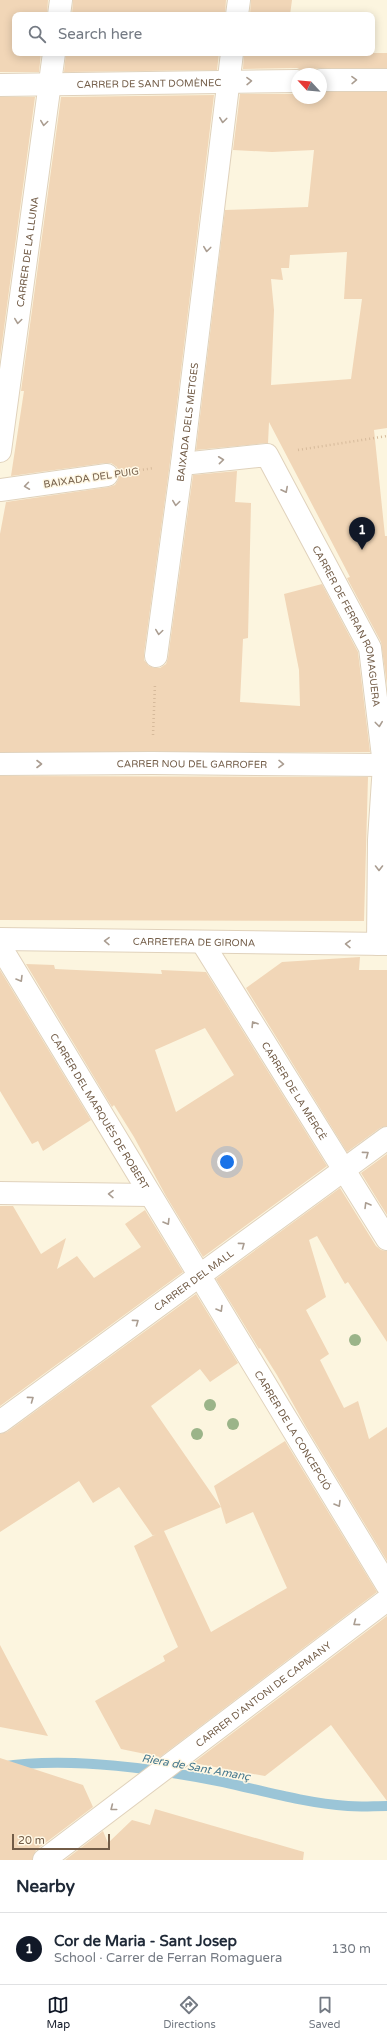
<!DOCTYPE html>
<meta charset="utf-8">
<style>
:root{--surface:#fff;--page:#f6f6f7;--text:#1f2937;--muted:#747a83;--line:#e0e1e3;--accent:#111827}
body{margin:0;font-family:"Varela Round",sans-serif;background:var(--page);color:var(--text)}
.compass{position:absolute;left:291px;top:68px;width:36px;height:36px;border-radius:50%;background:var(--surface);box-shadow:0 2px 10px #0003;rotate:296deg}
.scale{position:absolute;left:12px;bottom:10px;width:98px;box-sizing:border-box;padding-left:4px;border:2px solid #725c47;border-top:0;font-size:11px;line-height:14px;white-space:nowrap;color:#725c47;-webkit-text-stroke:3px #fff8e5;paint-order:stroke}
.you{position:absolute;left:227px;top:1162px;width:14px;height:14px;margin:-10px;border:3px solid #fff;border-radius:50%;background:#1a73e8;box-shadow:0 0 0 6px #1a73e833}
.badge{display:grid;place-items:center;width:26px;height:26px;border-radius:50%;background:var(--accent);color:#fff;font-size:13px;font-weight:700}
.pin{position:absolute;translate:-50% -33px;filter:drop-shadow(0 1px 2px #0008)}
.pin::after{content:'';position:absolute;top:21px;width:14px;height:12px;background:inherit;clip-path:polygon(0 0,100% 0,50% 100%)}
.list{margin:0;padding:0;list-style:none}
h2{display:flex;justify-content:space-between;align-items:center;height:52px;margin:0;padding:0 16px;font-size:17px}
h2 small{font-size:13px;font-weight:400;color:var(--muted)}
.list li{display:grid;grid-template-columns:26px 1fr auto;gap:12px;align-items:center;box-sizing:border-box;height:72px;padding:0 16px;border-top:1px solid var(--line)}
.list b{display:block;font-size:15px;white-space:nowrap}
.list p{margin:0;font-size:13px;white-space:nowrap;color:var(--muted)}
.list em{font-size:13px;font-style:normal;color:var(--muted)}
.icon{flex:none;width:22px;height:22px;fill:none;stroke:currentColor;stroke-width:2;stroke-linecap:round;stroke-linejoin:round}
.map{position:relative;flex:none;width:387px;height:1860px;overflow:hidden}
.search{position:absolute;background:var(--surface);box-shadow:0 2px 10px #0003;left:12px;right:12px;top:12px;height:44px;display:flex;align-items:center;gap:10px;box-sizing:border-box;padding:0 14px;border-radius:8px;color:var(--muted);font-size:15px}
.sheet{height:124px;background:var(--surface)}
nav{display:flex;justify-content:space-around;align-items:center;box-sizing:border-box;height:56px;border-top:1px solid var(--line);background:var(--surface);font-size:11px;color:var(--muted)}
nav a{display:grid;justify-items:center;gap:2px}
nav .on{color:var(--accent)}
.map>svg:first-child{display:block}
</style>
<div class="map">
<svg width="387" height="1860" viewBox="0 0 387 1860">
<rect width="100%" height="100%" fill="#fcf5df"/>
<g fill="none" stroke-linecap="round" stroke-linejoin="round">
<!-- stream -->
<path stroke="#9bc5d7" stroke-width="10" d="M 0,1767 C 66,1756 157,1769 223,1782 C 264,1791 305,1803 348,1806 C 361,1807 374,1806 387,1806"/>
</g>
<!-- building -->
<path fill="#f1d6b7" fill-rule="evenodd" d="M 0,0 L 48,0 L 47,15 L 15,15 L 15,53 L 41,53 L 39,72 L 0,72 Z
M 73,0 L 226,0 L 225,15 L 72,15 Z
M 251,0 L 292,0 L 290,15 L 250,15 Z
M 66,53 L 219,53 L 217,70 L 64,72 Z
M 244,53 L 387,53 L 387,68 L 321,68 L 314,69 L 310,74 L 297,68 L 243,69 Z
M 321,92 L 387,92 L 387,428 L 374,430 L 385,536 L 387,536 L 387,685 L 381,642 L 347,578 L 350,577 L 269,422 L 268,443 L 196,450 L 225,210 L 308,207 L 314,150 L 272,152 L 233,150 L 240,94 L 297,94 L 297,98 L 321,98 ZM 347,252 L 344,299 L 362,299 L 351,379 L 271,385 L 274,310 L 271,279 L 283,280 L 281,268 L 289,268 L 290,255 Z
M 214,95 L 170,462 L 144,654 L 144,660 L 149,666 L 155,668 L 160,668 L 166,664 L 168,658 L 193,475 L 237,471 L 235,502 L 251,503 L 248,638 L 243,639 L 240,702 L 300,706 L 299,670 L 284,594 L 322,584 L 358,652 L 370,752 L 0,752 L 0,534 L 6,502 L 109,487 L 115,485 L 118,480 L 119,474 L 117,467 L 111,463 L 105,463 L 11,476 L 24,391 L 21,391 L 61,97 Z
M 0,97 L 35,97 L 0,358 Z
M 0,776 L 368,777 L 364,921 L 0,920 Z
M 360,957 L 359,970 L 387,970 L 387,1126 L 380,1128 L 347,1152 L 246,988 L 282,962 Z
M 26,964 L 54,965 L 55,969 L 162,974 L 161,970 L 206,972 L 327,1166 L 203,1257 L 166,1196 L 134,1137 L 114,1105 L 112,1107 ZM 205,1028 L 234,1075 L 176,1112 L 155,1050 Z
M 0,970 L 91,1120 L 43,1151 L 38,1141 L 32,1144 L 0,1091 Z
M 387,1154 L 387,1215 L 361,1173 Z
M 340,1188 L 376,1246 L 381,1250 L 387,1251 L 387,1342 L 348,1282 L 345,1284 L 317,1236 L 309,1240 L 326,1297 L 306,1310 L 329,1354 L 320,1360 L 344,1408 L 358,1401 L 369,1439 L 387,1427 L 387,1561 L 306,1427 L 277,1375 L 260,1348 L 259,1349 L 216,1279 Z
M 0,1206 L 13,1206 L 41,1254 L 66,1238 L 57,1269 L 77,1256 L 94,1278 L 141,1247 L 125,1224 L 145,1210 L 183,1272 L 0,1406 Z
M 196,1294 L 238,1363 L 210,1382 L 200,1369 L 151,1406 L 221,1507 L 214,1486 L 285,1441 L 377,1592 L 160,1757 L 121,1749 L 95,1701 L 165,1661 L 163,1656 L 178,1647 L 134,1546 L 156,1534 L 153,1536 L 119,1487 L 93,1503 L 79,1481 L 0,1532 L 0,1434 L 7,1432 ZM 221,1507 L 226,1524 L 253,1512 L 287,1588 L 211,1632 L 164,1531 Z
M 387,1616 L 387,1801 L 331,1725 L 265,1776 L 193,1763 Z
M 0,1645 L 48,1736 L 0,1727 Z
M 0,1758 L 83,1785 L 93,1807 L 36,1850 L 32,1860 L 0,1860 Z
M 155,1809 L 304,1852 L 303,1860 L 65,1860 L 103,1831 L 108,1843 L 132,1820 L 150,1825 Z"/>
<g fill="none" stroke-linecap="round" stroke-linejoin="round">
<!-- minor casing -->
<g stroke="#e0d2bc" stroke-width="24">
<g id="minor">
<path d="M 59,15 L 61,0"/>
<path d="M 237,15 L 239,0"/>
<path d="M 321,80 L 387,80"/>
<path id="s1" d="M 0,85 L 297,81"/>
<path id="s2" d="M 0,451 L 54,53"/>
<path id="s3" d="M 182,464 L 267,455 L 370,648 L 384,765 L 379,840 L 378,944"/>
<path d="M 0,490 L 107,475"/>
<path id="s4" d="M 156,656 L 182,464 L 232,53"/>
<path id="s5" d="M 0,764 L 152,763 L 384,765"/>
<path id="s6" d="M 0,939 L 387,944"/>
<path id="s7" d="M 202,942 L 387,1239"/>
<path id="s8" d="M 0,946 L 387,1585"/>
<path d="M 0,1193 L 150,1195"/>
<path id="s9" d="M 0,1422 L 387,1138"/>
<path id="s10" d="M 44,1860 L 387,1600"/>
</g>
</g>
<!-- path -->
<path stroke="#d6ba9b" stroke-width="2.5" stroke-dasharray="1 3" stroke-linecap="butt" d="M 298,450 L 387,436
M 135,471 L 154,468
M 153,735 L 155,684"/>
<!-- minor -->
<use href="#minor" stroke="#fff" stroke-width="22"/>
</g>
<!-- trees -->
<g fill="#9bb489">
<circle cx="355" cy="1340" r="6"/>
<circle cx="210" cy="1405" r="6"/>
<circle cx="233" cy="1424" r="6"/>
<circle cx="197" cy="1434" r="6"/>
</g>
<!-- one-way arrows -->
<defs><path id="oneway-chevron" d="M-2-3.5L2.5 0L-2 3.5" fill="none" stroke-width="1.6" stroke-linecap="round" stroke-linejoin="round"/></defs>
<g stroke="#aa9d91">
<use href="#oneway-chevron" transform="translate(354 80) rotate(-1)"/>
<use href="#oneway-chevron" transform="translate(249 81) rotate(-1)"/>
<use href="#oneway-chevron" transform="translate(223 120) rotate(97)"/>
<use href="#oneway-chevron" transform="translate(44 123) rotate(98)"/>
<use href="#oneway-chevron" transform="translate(207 249) rotate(97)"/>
<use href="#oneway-chevron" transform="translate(18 321) rotate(98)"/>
<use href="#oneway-chevron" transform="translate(221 460) rotate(-6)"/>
<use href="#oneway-chevron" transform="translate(27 486) rotate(172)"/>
<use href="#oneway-chevron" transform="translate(285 490) rotate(63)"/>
<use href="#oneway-chevron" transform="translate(176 503) rotate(98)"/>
<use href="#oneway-chevron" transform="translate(159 632) rotate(98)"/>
<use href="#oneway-chevron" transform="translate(379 724) rotate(83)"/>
<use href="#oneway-chevron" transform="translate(39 764)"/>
<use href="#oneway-chevron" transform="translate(281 764) rotate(1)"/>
<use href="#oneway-chevron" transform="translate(379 868) rotate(90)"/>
<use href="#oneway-chevron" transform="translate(107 941) rotate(-179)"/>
<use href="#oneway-chevron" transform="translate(348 944) rotate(-179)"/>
<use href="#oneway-chevron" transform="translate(20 979) rotate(59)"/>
<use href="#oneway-chevron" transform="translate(254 1024) rotate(-122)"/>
<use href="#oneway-chevron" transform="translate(366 1154) rotate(-36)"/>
<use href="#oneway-chevron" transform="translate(111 1194) rotate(-179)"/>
<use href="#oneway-chevron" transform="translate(367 1205) rotate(-121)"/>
<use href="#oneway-chevron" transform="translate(167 1222) rotate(59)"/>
<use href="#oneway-chevron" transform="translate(242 1245) rotate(-36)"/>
<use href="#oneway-chevron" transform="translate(220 1309) rotate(59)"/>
<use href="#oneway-chevron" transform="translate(136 1322) rotate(-36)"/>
<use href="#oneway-chevron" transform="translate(31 1399) rotate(-36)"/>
<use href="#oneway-chevron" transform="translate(338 1504) rotate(59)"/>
<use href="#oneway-chevron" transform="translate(356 1623) rotate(143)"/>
<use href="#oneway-chevron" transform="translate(113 1808) rotate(142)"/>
</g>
<g text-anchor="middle" stroke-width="3" stroke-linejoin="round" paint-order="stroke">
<!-- street labels -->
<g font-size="10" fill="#725c47" stroke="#fff8e5">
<text dy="4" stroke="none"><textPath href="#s1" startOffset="149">CARRER DE SANT DOMÈNEC</textPath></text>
<text dy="4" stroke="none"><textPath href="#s2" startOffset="201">CARRER DE LA LLUNA</textPath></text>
<text dy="4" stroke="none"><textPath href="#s4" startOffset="236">BAIXADA DELS METGES</textPath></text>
<text transform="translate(91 477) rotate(-8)" y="4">BAIXADA DEL PUIG</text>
<text dy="4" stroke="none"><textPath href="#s3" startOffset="276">CARRER DE FERRAN ROMAGUERA</textPath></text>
<text dy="4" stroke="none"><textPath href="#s5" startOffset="192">CARRER NOU DEL GARROFER</textPath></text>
<text dy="4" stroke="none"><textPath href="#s6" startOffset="194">CARRETERA DE GIRONA</textPath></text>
<text dy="4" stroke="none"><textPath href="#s7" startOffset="175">CARRER DE LA MERCÈ</textPath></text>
<text dy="4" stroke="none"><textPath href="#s8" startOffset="193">CARRER DEL MARQUÈS DE ROBERT</textPath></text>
<text dy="4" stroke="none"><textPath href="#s9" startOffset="240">CARRER DEL MALL</textPath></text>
<text dy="4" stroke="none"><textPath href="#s8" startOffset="566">CARRER DE LA CONCEPCIÓ</textPath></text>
<text dy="4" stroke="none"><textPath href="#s10" startOffset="275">CARRER D'ANTONI DE CAPMANY</textPath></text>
</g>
<!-- water labels -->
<g font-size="11" font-style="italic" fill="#44778d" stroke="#fff8e5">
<text transform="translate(196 1767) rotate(10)" y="4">Riera de Sant Amanç</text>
</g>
</g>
</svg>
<svg class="compass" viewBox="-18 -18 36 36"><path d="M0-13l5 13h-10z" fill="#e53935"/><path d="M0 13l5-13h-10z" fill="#747a83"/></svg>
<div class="scale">20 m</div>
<div class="you"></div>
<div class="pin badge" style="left:362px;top:550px">1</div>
<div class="search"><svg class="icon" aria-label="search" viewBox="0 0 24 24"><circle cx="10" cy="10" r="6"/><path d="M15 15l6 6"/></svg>Search here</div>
</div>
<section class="sheet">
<h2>Nearby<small></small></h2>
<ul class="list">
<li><span class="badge">1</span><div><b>Cor de Maria - Sant Josep</b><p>School · Carrer de Ferran Romaguera</p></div><em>130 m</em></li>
</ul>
</section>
<nav>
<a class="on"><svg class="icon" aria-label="map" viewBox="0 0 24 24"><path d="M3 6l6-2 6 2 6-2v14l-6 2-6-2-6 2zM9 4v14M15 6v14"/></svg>Map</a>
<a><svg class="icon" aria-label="directions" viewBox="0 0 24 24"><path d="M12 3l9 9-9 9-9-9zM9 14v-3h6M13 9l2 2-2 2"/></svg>Directions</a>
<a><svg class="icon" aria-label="saved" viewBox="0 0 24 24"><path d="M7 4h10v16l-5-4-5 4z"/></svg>Saved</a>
</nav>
